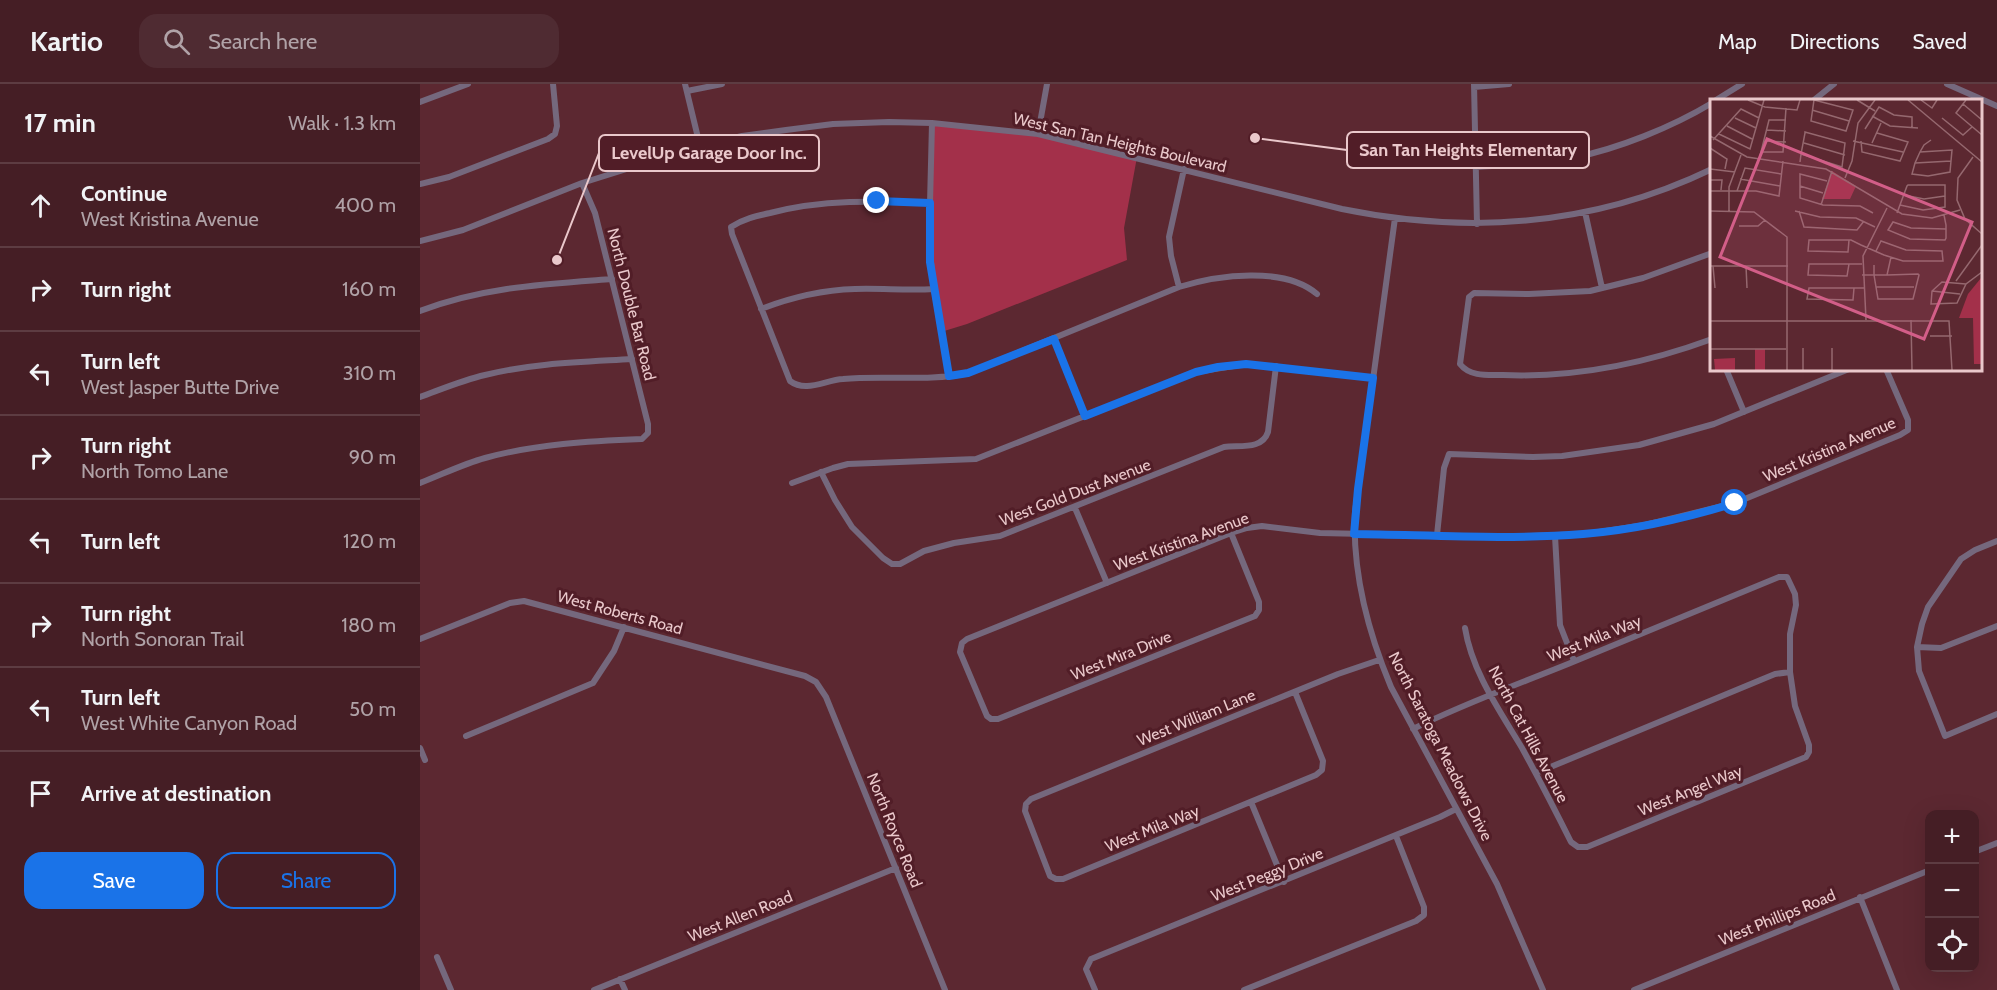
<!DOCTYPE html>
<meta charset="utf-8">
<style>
:root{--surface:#451e25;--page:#4f2b32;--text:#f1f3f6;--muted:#b0a2a7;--line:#5d3c42;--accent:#1a73e8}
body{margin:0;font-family:Cabin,sans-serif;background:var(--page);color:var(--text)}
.controls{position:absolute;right:18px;bottom:18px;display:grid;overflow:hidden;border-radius:12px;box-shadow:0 6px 24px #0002}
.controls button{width:54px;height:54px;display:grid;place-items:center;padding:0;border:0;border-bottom:2px solid var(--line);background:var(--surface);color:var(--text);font:30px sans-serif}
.stop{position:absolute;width:18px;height:18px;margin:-14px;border:4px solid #1a73e8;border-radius:50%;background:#fff}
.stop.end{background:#1a73e8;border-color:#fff;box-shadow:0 2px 6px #0008}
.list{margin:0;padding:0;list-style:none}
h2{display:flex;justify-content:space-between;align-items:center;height:78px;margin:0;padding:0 24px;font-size:26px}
h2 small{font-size:20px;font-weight:400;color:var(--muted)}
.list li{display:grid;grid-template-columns:39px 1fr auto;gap:18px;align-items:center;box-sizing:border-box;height:84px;padding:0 24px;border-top:2px solid var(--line)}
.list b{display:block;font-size:22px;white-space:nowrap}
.list p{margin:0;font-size:20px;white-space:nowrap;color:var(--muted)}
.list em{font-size:20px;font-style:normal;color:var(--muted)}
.actions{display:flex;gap:12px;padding:18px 24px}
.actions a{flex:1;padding:14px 0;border:2px solid var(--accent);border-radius:18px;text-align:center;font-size:21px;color:var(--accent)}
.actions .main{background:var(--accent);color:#fff}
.icon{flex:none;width:33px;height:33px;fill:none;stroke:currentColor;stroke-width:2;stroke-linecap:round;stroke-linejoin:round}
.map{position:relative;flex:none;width:1577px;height:906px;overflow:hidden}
header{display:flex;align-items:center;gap:36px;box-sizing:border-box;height:84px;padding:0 30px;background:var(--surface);border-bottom:2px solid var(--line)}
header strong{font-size:28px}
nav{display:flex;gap:33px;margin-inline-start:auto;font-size:21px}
.search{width:420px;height:54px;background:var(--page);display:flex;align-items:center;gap:15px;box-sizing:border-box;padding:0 21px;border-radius:18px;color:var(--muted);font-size:22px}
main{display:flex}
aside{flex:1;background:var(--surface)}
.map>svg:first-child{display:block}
</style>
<header>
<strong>Kartio</strong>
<div class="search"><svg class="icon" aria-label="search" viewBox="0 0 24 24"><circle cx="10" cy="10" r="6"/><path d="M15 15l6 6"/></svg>Search here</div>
<nav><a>Map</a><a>Directions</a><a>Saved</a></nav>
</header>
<main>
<aside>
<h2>17 min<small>Walk · 1.3 km</small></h2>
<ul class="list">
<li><svg class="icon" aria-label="ahead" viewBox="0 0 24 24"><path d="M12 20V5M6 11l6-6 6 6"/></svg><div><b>Continue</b><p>West Kristina Avenue</p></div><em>400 m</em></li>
<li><svg class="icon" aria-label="right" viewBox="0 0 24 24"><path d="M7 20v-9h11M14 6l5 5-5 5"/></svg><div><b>Turn right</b></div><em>160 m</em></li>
<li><svg class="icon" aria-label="left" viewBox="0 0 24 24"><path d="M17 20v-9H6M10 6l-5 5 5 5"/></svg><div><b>Turn left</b><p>West Jasper Butte Drive</p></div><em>310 m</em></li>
<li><svg class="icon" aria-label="right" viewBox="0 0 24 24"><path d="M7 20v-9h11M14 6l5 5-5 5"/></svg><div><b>Turn right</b><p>North Tomo Lane</p></div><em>90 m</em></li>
<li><svg class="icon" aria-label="left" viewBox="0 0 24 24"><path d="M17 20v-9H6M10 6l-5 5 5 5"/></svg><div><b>Turn left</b></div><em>120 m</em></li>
<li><svg class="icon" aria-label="right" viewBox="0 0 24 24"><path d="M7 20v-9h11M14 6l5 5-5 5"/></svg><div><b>Turn right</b><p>North Sonoran Trail</p></div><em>180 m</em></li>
<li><svg class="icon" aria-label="left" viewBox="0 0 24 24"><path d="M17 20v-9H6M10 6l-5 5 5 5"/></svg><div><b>Turn left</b><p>West White Canyon Road</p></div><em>50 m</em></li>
<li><svg class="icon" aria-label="arrive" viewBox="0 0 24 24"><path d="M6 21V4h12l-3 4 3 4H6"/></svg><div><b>Arrive at destination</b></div></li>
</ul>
<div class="actions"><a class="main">Save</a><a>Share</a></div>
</aside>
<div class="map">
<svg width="1577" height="906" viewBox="0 0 1577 906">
<rect width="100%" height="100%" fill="#5c2831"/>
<!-- green -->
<path fill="#a3304a" d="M 512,39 L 618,50 L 717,73 L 704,144 L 707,176 L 547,240 L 521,248 L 510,178 Z"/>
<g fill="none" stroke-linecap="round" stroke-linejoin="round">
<!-- minor -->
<path stroke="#75687d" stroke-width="6" d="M 265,0 L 280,62
M 1054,0 L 1057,140
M 1527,0 L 1577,22
M 1054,3 L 1089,0
M 267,7 L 302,0
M 1296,16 L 1322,0
M 1394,16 L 1414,0
M 0,18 L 48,0
M 512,39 L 509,160 L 514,205 L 529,292
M 618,50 L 627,0
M 1056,83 C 1088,81 1120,80 1152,74 C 1198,65 1252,43 1292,19
M 0,100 L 29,93 L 128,55 L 135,50 L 137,42 L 133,0
M 510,119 C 456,117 403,115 350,129 C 336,132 323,135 311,143 L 312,150 L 370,297 C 386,309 405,296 423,295 C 464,291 509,298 548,289 L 759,203 C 798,191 864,182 897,210
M 1165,128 L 1182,204
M 975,134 L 935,428 C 932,488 948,548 971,603 L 1077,800 L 1123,906
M 0,157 L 43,146 L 162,99 L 280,62 L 322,52 L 366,46 L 413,40 L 469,38 L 512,39 L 618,50 L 922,125 C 1049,151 1174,142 1292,85
M 1292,169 L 1223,194 L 1170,207 L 1109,210 L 1054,209 L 1049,213 L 1040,280 C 1050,293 1068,291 1083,291 C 1156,294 1224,280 1292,255
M 759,203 L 751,172 L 749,153 L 764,85
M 341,225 C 372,213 402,206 435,205 C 462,204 488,207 514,205
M 0,227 C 62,203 126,200 192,195
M 634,255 L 665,332
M 1306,285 L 1324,328
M 0,313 C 22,305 43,296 65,291 C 113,279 163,278 212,275
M 401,388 L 415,416 L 432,443 L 463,474 L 472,480 L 480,480 L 504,467 L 534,459 L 580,452 L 804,363 C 820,361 842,366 848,348 L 856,282
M 0,399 C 21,391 43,380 65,374 C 116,360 170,357 222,355 L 228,349 L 228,340 L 175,129 L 162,99
M 372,399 L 413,384 L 428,380 L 556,375 L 776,288 L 826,280 L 953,294
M 655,424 L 687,499
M 811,449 L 839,518 L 839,526 L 835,532 L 578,635 L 571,635 L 567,632 L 540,568 L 542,559 L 547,555 L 811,449 L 827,444 L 842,442 L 900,449 L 1082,453 L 1166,450 L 1225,441 L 1315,419 L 1480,351 L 1488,346 L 1488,336 L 1466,285
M 1017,451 L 1024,384 L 1029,370 L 1113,373 L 1142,372 L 1219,361 L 1294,340 L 1429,285
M 1135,452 L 1140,541 L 1154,577
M 1577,457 L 1555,466 L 1541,475 L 1508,523 L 1502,540 L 1497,563 L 1499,587 L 1525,652 L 1577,630
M 0,555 L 90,519 L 104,517 L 385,592 L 396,598 L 406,613 L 525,906
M 1497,563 L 1521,564 L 1577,542
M 875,608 L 903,677 L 902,686 L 896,691 L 643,795 L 636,795 L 630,792 L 605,727 L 606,720 L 611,715 L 918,590 L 959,576
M 993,645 C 1043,620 1096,601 1148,580 C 1219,551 1289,522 1359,493 L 1367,493 L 1375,510 L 1376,521 L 1370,550 L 1370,588 L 1375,622 L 1389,661 L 1389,668 L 1386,673 L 1167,763 L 1158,763 L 1151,758 C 1135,726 1119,695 1102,664 C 1080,627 1052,588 1045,544
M 46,652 L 173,599 L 194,567 L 204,543
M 0,664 L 5,676
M 1116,689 L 1355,590 L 1370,588
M 831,718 L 864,798
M 1554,768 L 1577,759
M 1440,813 L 1477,906
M 17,873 L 31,906
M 200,895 L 205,906
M 174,906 L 476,784
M 675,906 L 666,885 L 671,875 L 1020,733 L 1036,725
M 824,906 L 996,837 L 1004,831 L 1004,823 L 976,752
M 1214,906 L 1510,786"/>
</g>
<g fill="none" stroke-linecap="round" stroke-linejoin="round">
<!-- route -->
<path stroke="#1a73e8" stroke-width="8" d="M 457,117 L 510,119 L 510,178 L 529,292 L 548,289 L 634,255 L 665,332 L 776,288 L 798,283 L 826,280 L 953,294 L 938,405 L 934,450 C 1010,451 1086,456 1163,450 C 1214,446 1266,434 1315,419"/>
</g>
<g text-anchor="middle" stroke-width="6" stroke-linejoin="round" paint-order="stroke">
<!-- street labels -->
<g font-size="16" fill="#eac8cb" stroke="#511d27">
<text transform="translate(700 58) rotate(13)" y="6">West San Tan Heights Boulevard</text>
<text transform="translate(212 220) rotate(76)" y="6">North Double Bar Road</text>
<text transform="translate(1409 365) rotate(-23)" y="6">West Kristina Avenue</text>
<text transform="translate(655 408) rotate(-21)" y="6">West Gold Dust Avenue</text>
<text transform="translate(761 457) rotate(-20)" y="6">West Kristina Avenue</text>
<text transform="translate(200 528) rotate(15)" y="6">West Roberts Road</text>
<text transform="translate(1174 554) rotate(-22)" y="6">West Mila Way</text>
<text transform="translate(701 571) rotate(-22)" y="6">West Mira Drive</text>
<text transform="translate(776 633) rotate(-22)" y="6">West William Lane</text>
<text transform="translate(1109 650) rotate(62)" y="6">North Cat Hills Avenue</text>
<text transform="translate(1021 662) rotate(63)" y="6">North Saratoga Meadows Drive</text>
<text transform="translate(1270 706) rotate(-22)" y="6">West Angel Way</text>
<text transform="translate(732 744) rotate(-22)" y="6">West Mila Way</text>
<text transform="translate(475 746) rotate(68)" y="6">North Royce Road</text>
<text transform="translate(847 790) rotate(-22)" y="6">West Peggy Drive</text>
<text transform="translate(320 832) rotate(-22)" y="6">West Allen Road</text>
<text transform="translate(1357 833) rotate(-22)" y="6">West Phillips Road</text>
</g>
</g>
<!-- overview -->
<g transform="translate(1290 15)">
<rect width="272" height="272" fill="#5c2831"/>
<path d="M 271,179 L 271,265 L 264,265 L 263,219 L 249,219 L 258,195 ZM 45,250 L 55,250 L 55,271 L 45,271 ZM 25,259 L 25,271 L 5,271 L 4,260 Z" fill="#a3304a"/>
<path d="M 122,72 L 146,87 L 140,100 L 112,100 Z" fill="#a3304a"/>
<path fill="none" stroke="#95686f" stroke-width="1.5" d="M 38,1 L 55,8 L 87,11 L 90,1M 104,1 L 143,11 L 136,32 L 101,22 ZM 147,1 L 165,12M 198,1 L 272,63M 211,1 L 222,9 L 227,1M 256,1 L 246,14 L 272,36M 253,5 L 272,21M 102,11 L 139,22M 162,17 L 180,27 L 208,29M 25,19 L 46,29M 232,19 L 253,36 L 262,28M 17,27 L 42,40M 155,30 L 169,8 L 184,16 L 202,18 L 202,29M 57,31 L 76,32M 9,35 L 40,50 L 54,1M 0,37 L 37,58 L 116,70 L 192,115 L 222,119 L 250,111M 3,41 L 31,10 L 49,19M 54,42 L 76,43M 143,42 L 193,53M 151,42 L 152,53 L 190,62 L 198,43 L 167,34M 94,44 L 135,56M 162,44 L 171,24M 0,49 L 17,60 L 15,70M 51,53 L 73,53 L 76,9M 210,53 L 242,51 L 240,73 L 218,77 L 202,75 L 205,64 L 210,53 L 214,46 L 221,41M 263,58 L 248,79 L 247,101 L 255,120 L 272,135M 49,61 L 59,21 L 76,21M 90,63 L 91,55 L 95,34 L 95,33 L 135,44 L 132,68 L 91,55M 205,64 L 241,62M 0,70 L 25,73M 135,79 L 142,62 L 148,24 L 165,1M 30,80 L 70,87M 0,81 L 12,81 L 11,91M 117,82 L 90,75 L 90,99 L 113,106 L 150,107 L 163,114M 90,87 L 113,94M 0,92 L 46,92 L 69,97 L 73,62M 27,92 L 35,69 L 71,75M 194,96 L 214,100 L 235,97M 111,106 L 122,72M 0,112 L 44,113 L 77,138 L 77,271M 19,112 L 19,88 L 31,56M 85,112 L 110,118 L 146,119 L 165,128M 89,112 L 94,128 L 147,131 L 154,122M 187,114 L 197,87 L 198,86 L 235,86 L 235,108 L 213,111 L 190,106M 234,116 L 236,126 L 236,139 L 235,141 L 200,140 L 178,131 L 183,123 L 201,129 L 236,130M 29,127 L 48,127 L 55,121M 139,141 L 138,153 L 98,152 L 99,141 L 141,141 L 151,146 L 174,156 L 193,162 L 233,162 L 232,152 L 196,151 L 171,142 L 166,152M 139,165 L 137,177 L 98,176 L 99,165 L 152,165M 0,167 L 78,167M 3,167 L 5,189M 36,167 L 37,189M 152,176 L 177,176 L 208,175 L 209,176 L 203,200 L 168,200 L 164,176 L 164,166M 177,176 L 181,158M 246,182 L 272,146M 256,185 L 232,183 L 222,192 L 221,205 L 247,204 L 256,185 L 272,173M 166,188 L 204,188M 144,189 L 143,201 L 97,200 L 99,189 L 154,189M 222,192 L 250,195M 156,221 L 153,157 L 177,109M 201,221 L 202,271M 0,222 L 239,222 L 242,271M 220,237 L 242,237M 0,250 L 76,250M 93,271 L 93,249M 122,271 L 122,249"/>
<path fill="#d25e88" fill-opacity="0.15" stroke="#d25e88" stroke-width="3" d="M 57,40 L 262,123 L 214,240 L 10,158 Z"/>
<rect width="272" height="272" fill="none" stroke="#eac8cb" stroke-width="3"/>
</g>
<!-- callouts -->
<path fill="none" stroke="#eac8cb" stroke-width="2" d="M835 54L927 66M137 176L179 69"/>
<g fill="#eac8cb" stroke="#511d27" stroke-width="2">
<circle cx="835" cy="54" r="6"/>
<circle cx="137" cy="176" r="6"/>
</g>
<g fill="#511d27" stroke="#eac8cb" stroke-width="2">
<rect x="927" y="48" width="242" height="36" rx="6"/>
<rect x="179" y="51" width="220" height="36" rx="6"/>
</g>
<g font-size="18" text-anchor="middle" font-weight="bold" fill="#eac8cb">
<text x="1048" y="72">San Tan Heights Elementary</text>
<text x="289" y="75">LevelUp Garage Door Inc.</text>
</g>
</svg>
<div class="controls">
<button>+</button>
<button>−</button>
<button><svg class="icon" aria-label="locate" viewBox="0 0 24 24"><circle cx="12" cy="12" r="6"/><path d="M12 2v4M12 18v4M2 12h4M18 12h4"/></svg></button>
</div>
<div class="stop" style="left:1315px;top:419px"></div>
<div class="stop end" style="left:457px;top:117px"></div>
</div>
</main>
